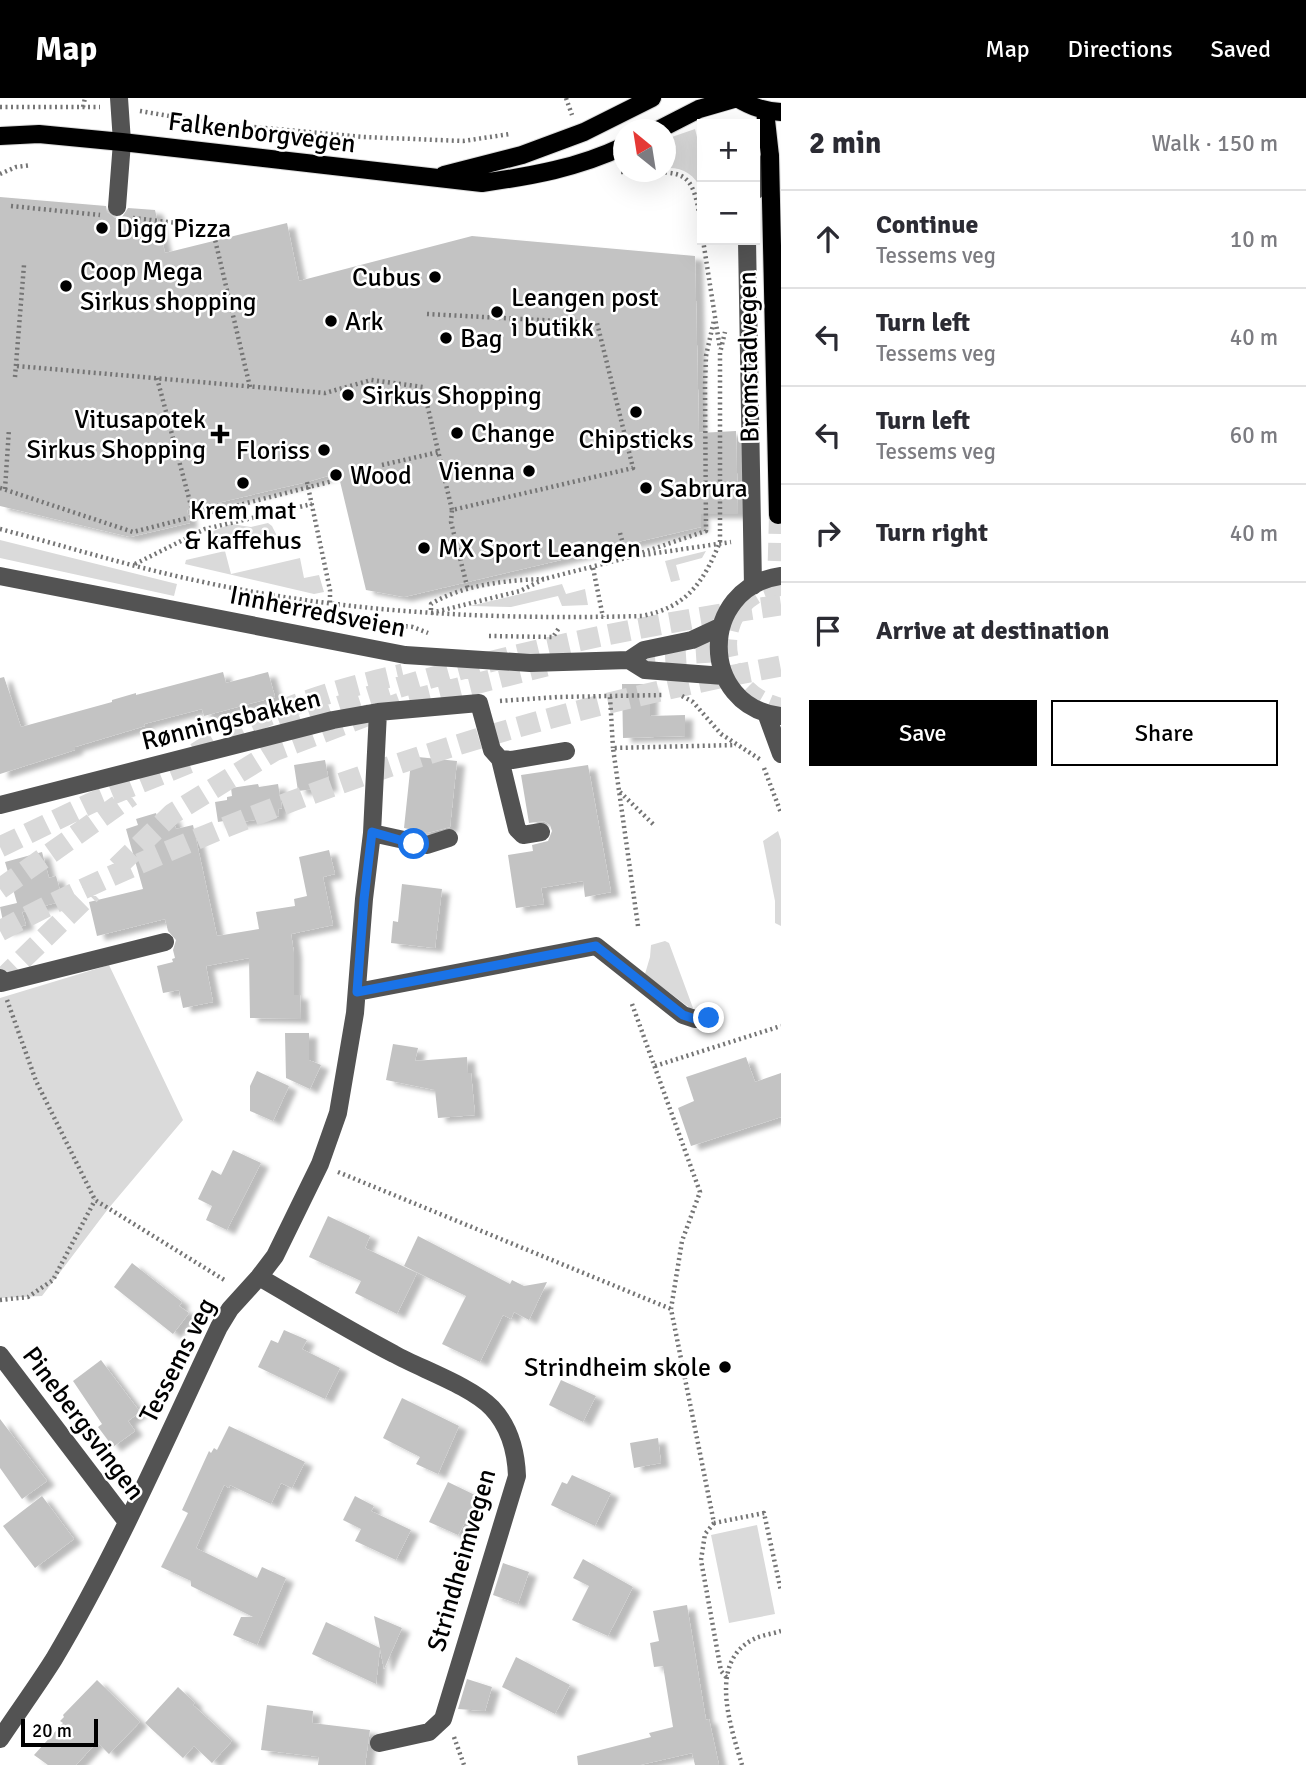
<!DOCTYPE html>
<meta charset="utf-8">
<style>
:root{--surface:#fff;--page:#f2f2f3;--text:#2b2b33;--muted:#7c7c81;--line:#e1e1e2;--accent:#000}
body{margin:0;font-family:Signika,sans-serif;background:var(--page);color:var(--text)}
.controls{position:absolute;right:21px;top:21px;display:grid;overflow:hidden;border-radius:0px;box-shadow:0 7px 28px #0002}
.controls button{width:63px;height:63px;display:grid;place-items:center;padding:0;border:0;border-bottom:2px solid var(--line);background:var(--surface);color:var(--text);font:35px sans-serif}
.compass{position:absolute;left:613px;top:21px;width:63px;height:63px;border-radius:50%;background:var(--surface);box-shadow:0 7px 28px #0002;rotate:330deg}
.scale{position:absolute;left:21px;bottom:18px;width:77px;box-sizing:border-box;padding-left:7px;border:4px solid #000;border-top:0;font-size:19px;line-height:24px;white-space:nowrap;color:#000;-webkit-text-stroke:5px #fff;paint-order:stroke}
.stop{position:absolute;width:21px;height:21px;margin:-16px;border:5px solid #1a73e8;border-radius:50%;background:#fff}
.stop.end{background:#1a73e8;border-color:#fff;box-shadow:0 2px 7px #0008}
.list{margin:0;padding:0;list-style:none}
h2{display:flex;justify-content:space-between;align-items:center;height:91px;margin:0;padding:0 28px;font-size:30px}
h2 small{font-size:23px;font-weight:400;color:var(--muted)}
.list li{display:grid;grid-template-columns:46px 1fr auto;gap:21px;align-items:center;box-sizing:border-box;height:98px;padding:0 28px;border-top:2px solid var(--line)}
.list b{display:block;font-size:26px;white-space:nowrap}
.list p{margin:0;font-size:23px;white-space:nowrap;color:var(--muted)}
.list em{font-size:23px;font-style:normal;color:var(--muted)}
.actions{display:flex;gap:14px;padding:21px 28px}
.actions a{flex:1;padding:16px 0;border:2px solid var(--accent);border-radius:0px;text-align:center;font-size:24px;color:var(--accent)}
.actions .main{background:var(--accent);color:#fff}
.icon{flex:none;width:38px;height:38px;fill:none;stroke:currentColor;stroke-width:2;stroke-linecap:round;stroke-linejoin:round}
.map{position:relative;flex:none;width:781px;height:1667px;overflow:hidden}
header{display:flex;align-items:center;gap:42px;box-sizing:border-box;height:98px;padding:0 35px;background:var(--accent);color:#fff}
header strong{font-size:33px}
nav{display:flex;gap:38px;margin-inline-start:auto;font-size:24px}
main{display:flex}
aside{flex:1;background:var(--surface)}
.map>svg:first-child{display:block}
</style>
<header>
<strong>Map</strong>
<nav><a>Map</a><a>Directions</a><a>Saved</a></nav>
</header>
<main>
<div class="map">
<svg width="781" height="1667" viewBox="0 0 781 1667">
<defs>
<filter id="shadow"><feDropShadow dx="8" dy="4.5" stdDeviation="2" flood-color="#0004"/></filter>
</defs>
<rect width="100%" height="100%" fill="#fff"/>
<!-- green -->
<path fill="#dadada" d="M 695,31 L 702,59 L 701,92 C 695,76 682,69 666,70 L 666,41 Z
M 268,425 L 272,428 L 279,442 L 277,448 L 256,447 L 244,450 L 236,445 L 218,449 L 210,445 L 208,440 L 211,434 L 231,426 L 251,429 Z
M 0,442 L 177,486 L 174,498 L 0,460 Z
M 225,453 L 231,476 L 300,460 L 304,480 L 319,477 L 324,494 L 314,496 L 185,466 L 186,462 Z
M 706,453 L 702,460 L 676,467 L 680,482 L 671,484 L 665,463 Z
M 562,486 L 566,496 L 585,491 L 588,507 L 562,508 L 558,498 L 511,509 L 470,508 Z
M 778,733 L 781,742 L 781,828 L 775,825 L 775,803 L 763,743 Z
M 665,843 L 669,845 L 693,910 L 691,911 L 645,876 L 650,859 L 651,847 Z
M 109,867 L 183,1022 L 108,1111 L 42,1198 L 0,1200 L 0,900 Z
M 757,1427 L 775,1516 L 729,1525 L 711,1437 Z"/>
<!-- building -->
<path fill="#c3c3c3" filter="url(#shadow)" d="M 0,99 L 106,108 L 107,114 L 115,120 L 122,119 L 128,110 L 155,112 L 165,155 L 287,125 L 299,183 L 472,138 L 695,158 L 699,335 L 736,333 L 738,416 L 701,416 L 701,429 L 404,499 L 366,492 L 338,375 L 307,384 L 187,412 L 190,425 L 130,439 L 0,408 Z
M 223,574 L 226,585 L 268,574 L 275,599 L 204,618 L 202,611 L 144,626 L 145,628 L 75,649 L 75,652 L 0,676 L 0,580 L 4,579 L 21,629 L 112,604 L 112,602 L 136,595 L 136,597 Z
M 622,586 L 650,586 L 650,618 L 685,617 L 685,638 L 623,640 Z
M 418,659 L 457,663 L 450,729 L 427,735 L 404,730 L 411,664 Z
M 325,662 L 330,689 L 298,693 L 294,667 Z
M 588,667 L 611,794 L 585,799 L 583,783 L 541,790 L 544,806 L 516,810 L 508,757 L 533,753 L 532,747 L 548,743 L 552,733 L 550,727 L 544,723 L 529,725 L 521,677 Z
M 258,686 L 259,689 L 278,686 L 282,710 L 278,711 L 279,718 L 236,725 L 236,721 L 218,724 L 215,704 L 227,702 L 227,699 L 232,698 L 231,690 Z
M 156,715 L 158,722 L 172,718 L 176,731 L 193,727 L 217,838 L 259,831 L 256,814 L 295,808 L 294,801 L 307,798 L 299,759 L 329,752 L 335,776 L 323,779 L 333,827 L 291,836 L 294,855 L 294,897 L 300,897 L 301,921 L 250,920 L 249,860 L 206,868 L 213,904 L 183,910 L 179,892 L 163,895 L 157,868 L 173,864 L 172,861 L 175,860 L 173,852 L 176,842 L 168,833 L 165,821 L 97,838 L 89,804 L 143,791 L 126,731 L 138,727 L 136,721 Z
M 42,754 L 49,780 L 56,778 L 63,803 L 22,814 L 26,827 L 5,833 L 0,809 L 17,805 L 5,764 Z
M 402,786 L 442,791 L 435,850 L 391,845 L 393,823 L 398,824 Z
M 285,935 L 309,935 L 309,962 L 321,967 L 310,991 L 286,980 Z
M 393,946 L 418,950 L 415,963 L 467,959 L 468,975 L 471,975 L 475,1017 L 438,1020 L 435,992 L 386,982 Z
M 746,959 L 755,984 L 781,975 L 781,1019 L 691,1048 L 678,1010 L 694,1003 L 686,979 Z
M 257,973 L 289,988 L 273,1023 L 250,1013 L 250,988 Z
M 233,1052 L 261,1065 L 227,1132 L 206,1122 L 212,1108 L 198,1101 L 212,1072 L 221,1077 Z
M 328,1118 L 370,1138 L 365,1150 L 417,1175 L 397,1216 L 355,1195 L 361,1183 L 309,1159 Z
M 418,1138 L 510,1186 L 512,1182 L 524,1188 L 547,1184 L 529,1222 L 514,1214 L 511,1221 L 503,1217 L 480,1264 L 442,1246 L 466,1198 L 404,1168 Z
M 132,1165 L 182,1204 L 179,1208 L 189,1215 L 173,1236 L 114,1189 Z
M 284,1232 L 307,1242 L 302,1251 L 340,1270 L 325,1301 L 258,1269 L 271,1242 L 278,1245 Z
M 101,1262 L 140,1314 L 128,1323 L 135,1333 L 113,1349 L 98,1329 L 102,1326 L 73,1283 Z
M 561,1282 L 596,1298 L 583,1324 L 549,1307 Z
M 402,1300 L 459,1328 L 438,1376 L 416,1366 L 420,1359 L 383,1340 Z
M 0,1321 L 47,1383 L 22,1401 L 0,1370 Z
M 229,1328 L 305,1364 L 292,1390 L 281,1385 L 271,1406 L 230,1387 L 229,1390 L 224,1387 L 196,1450 L 257,1480 L 262,1469 L 286,1480 L 257,1547 L 233,1537 L 241,1519 L 253,1519 L 191,1488 L 191,1483 L 161,1469 L 188,1415 L 182,1412 L 209,1353 L 211,1355 L 214,1350 L 217,1352 Z
M 658,1340 L 661,1365 L 634,1370 L 630,1345 Z
M 572,1377 L 611,1395 L 595,1428 L 551,1407 L 562,1384 L 567,1386 Z
M 448,1384 L 479,1399 L 458,1437 L 429,1424 Z
M 42,1398 L 74,1441 L 35,1470 L 3,1428 Z
M 355,1398 L 374,1408 L 371,1413 L 411,1432 L 396,1462 L 355,1443 L 361,1431 L 343,1422 Z
M 583,1461 L 633,1489 L 608,1538 L 572,1522 L 589,1488 L 573,1480 Z
M 503,1465 L 529,1474 L 518,1506 L 493,1497 Z
M 687,1507 L 706,1622 L 709,1621 L 719,1667 L 695,1667 L 692,1655 L 640,1667 L 578,1667 L 577,1658 L 651,1639 L 649,1635 L 673,1629 L 663,1568 L 654,1569 L 650,1545 L 659,1543 L 653,1513 Z
M 374,1518 L 402,1530 L 384,1571 L 380,1551 L 376,1586 L 312,1556 L 326,1524 L 380,1550 Z
M 516,1559 L 570,1587 L 555,1616 L 502,1589 Z
M 467,1581 L 492,1589 L 485,1613 L 458,1611 Z
M 97,1582 L 140,1624 L 109,1656 L 97,1644 L 76,1667 L 48,1667 L 34,1657 L 63,1625 L 60,1623 L 64,1619 L 63,1617 Z
M 178,1589 L 195,1605 L 193,1607 L 232,1643 L 212,1665 L 194,1648 L 183,1660 L 145,1625 Z
M 267,1607 L 313,1613 L 312,1625 L 370,1632 L 365,1667 L 318,1667 L 319,1659 L 261,1652 Z"/>
<g fill="none" stroke-linecap="round" stroke-linejoin="round">
<!-- major-tunnel -->
<path stroke="#d9d9d9" stroke-width="18" stroke-dasharray="18 9" stroke-linecap="butt" d="M 781,489 C 714,495 707,590 781,609
M 776,490 L 778,417"/>
<!-- highway-tunnel -->
<path stroke="#d9d9d9" stroke-width="21" stroke-dasharray="21 10" stroke-linecap="butt" d="M 634,559 L 728,553
M 281,629 C 441,569 612,531 781,507
M 196,655 C 259,615 331,592 403,576
M 0,749 L 91,705 L 189,665
M 117,769 L 172,716 L 274,653 L 403,604 L 546,568
M 0,791 L 131,698
M 0,833 C 64,798 130,769 197,741 C 385,662 581,605 781,568
M 0,883 L 92,794"/>
<!-- major casing -->
<g stroke="#dbdbdb" stroke-width="20">
<path id="major" d="M 765,13 L 770,58 L 778,417
M 658,32 L 699,11 L 737,0 C 752,9 764,13 781,14
M 0,38 L 39,36 L 122,44 L 482,85 C 531,78 578,70 624,48
M 444,77 L 522,57 L 584,34 L 652,0"/>
</g>
<!-- path -->
<path stroke="#757575" stroke-width="4.5" stroke-dasharray="2 3.5" stroke-linecap="butt" d="M 566,0 L 572,17
M 0,9 L 100,9
M 83,9 L 85,0
M 140,13 L 210,25 L 363,39 L 463,43 L 510,36
M 621,74 C 686,75 693,65 702,135
M 0,76 L 16,69 L 31,67
M 11,108 L 100,117
M 133,120 L 212,129 L 250,289
M 703,142 L 720,251
M 427,216 L 597,225 L 633,370 L 452,412 L 451,424 L 468,492
M 17,268 L 325,295 L 371,282 L 423,289 L 452,412
M 15,279 L 24,167
M 157,280 L 194,419
M 382,367 L 439,354
M 307,384 L 330,492 L 330,506
M 0,390 L 133,434 L 333,383
M 5,391 L 9,331
M 0,431 C 65,448 129,468 194,482 C 342,515 491,522 642,518 C 687,509 703,485 720,444 L 720,255 L 725,234
M 620,435 L 627,460
M 643,457 L 731,444
M 135,466 L 205,431 L 312,406
M 593,470 L 603,519
M 544,481 C 507,482 462,487 431,506 L 431,515 L 520,493 L 544,481 L 626,460 L 706,433 L 705,288 L 706,258 L 714,222
M 351,522 L 413,529 L 428,535
M 489,538 L 553,539 L 559,530
M 682,598 L 693,604 L 721,636 L 761,662
M 610,599 L 613,650
M 500,603 L 557,599 L 663,597
M 764,670 L 781,715
M 620,694 L 654,727
M 638,828 L 613,650 L 736,647
M 7,902 L 36,983 L 95,1102 L 226,1183
M 632,906 L 700,1094 L 682,1143 L 671,1211 L 714,1425 L 764,1415 L 781,1493
M 655,968 L 781,928
M 338,1074 L 671,1211
M 0,1202 L 28,1199 L 53,1182 L 95,1102
M 714,1425 L 705,1436 L 701,1462 L 721,1573 L 727,1580
M 454,1639 L 464,1667
M 742,1667 C 731,1629 707,1564 754,1541 C 762,1537 772,1536 781,1533"/>
<!-- minor -->
<path stroke="#535353" stroke-width="18" d="M 755,93 L 770,58
M 117,109 L 122,44 L 119,0
M 747,142 L 753,488
M 0,478 L 405,557 L 530,565 L 629,562 L 644,552 L 692,542 L 720,529
M 781,478 C 698,489 698,609 781,618
M 629,562 L 645,572 L 724,578
M 766,615 L 781,656
M 500,661 L 517,731 L 523,737 L 541,734
M 0,707 L 333,622 L 378,614 L 479,605 L 492,652 L 500,661 L 512,662 L 566,653
M 372,735 L 427,747 L 449,740
M 0,880 L 1,885 L 165,844
M 357,894 L 596,848 L 683,917 L 695,921 L 709,920
M 259,1179 C 304,1205 348,1232 394,1256 C 421,1271 471,1288 492,1310 C 510,1329 516,1352 517,1378 L 443,1621 L 429,1634 L 379,1645
M 0,1257 L 127,1424
M 0,1641 C 18,1614 37,1588 54,1561 C 117,1455 166,1341 219,1229 L 230,1211 L 259,1179 L 275,1158 L 320,1066 L 338,1015 L 355,915 L 364,801 L 372,735 L 378,614"/>
<!-- major -->
<use href="#major" stroke="#000" stroke-width="18"/>
</g>
<g fill="none" stroke-linecap="round" stroke-linejoin="round">
<!-- route -->
<path stroke="#1a73e8" stroke-width="9" d="M 414,746 L 372,734 L 364,801 L 357,894 L 596,848 L 683,917 L 695,921 L 709,920"/>
</g>
<!-- markers -->
<g fill="#000" stroke="#fff" stroke-width="2.5">
<circle cx="102" cy="130" r="7"/>
<circle cx="435" cy="179" r="7"/>
<circle cx="66" cy="188" r="7"/>
<circle cx="497" cy="214" r="7"/>
<circle cx="331" cy="223" r="7"/>
<circle cx="446" cy="240" r="7"/>
<circle cx="348" cy="297" r="7"/>
<circle cx="636" cy="314" r="7"/>
<circle cx="457" cy="335" r="7"/>
<path d="M216.5 325.5h7v7h7v7h-7v7h-7v-7h-7v-7h7z"/>
<circle cx="324" cy="352" r="7"/>
<circle cx="529" cy="373" r="7"/>
<circle cx="336" cy="377" r="7"/>
<circle cx="243" cy="385" r="7"/>
<circle cx="646" cy="390" r="7"/>
<circle cx="424" cy="450" r="7"/>
<circle cx="725" cy="1269" r="7"/>
</g>
<g text-anchor="middle" stroke-width="5" stroke-linejoin="round" paint-order="stroke">
<!-- street labels -->
<g font-size="26" fill="#000" stroke="#fff">
<text transform="translate(262 34) rotate(7)" y="9">Falkenborgvegen</text>
<text transform="translate(748 259) rotate(-91)" y="9">Bromstadvegen</text>
<text transform="translate(318 513) rotate(11)" y="9">Innherredsveien</text>
<text transform="translate(231 621) rotate(-14)" y="9">Rønningsbakken</text>
<text transform="translate(177 1262) rotate(-63)" y="9">Tessems veg</text>
<text transform="translate(84 1325) rotate(53)" y="9">Pinebergsvingen</text>
<text transform="translate(461 1462) rotate(-74)" y="9">Strindheimvegen</text>
</g>
<!-- poi labels -->
<g font-size="26" fill="#000" stroke="#fff" text-anchor="start">
<text x="116" y="139">Digg Pizza</text>
<text x="80" y="182">Coop Mega<tspan x="80" dy="30">Sirkus shopping</tspan></text>
<text x="421" y="188" text-anchor="end">Cubus</text>
<text x="511" y="208">Leangen post<tspan x="511" dy="30">i butikk</tspan></text>
<text x="345" y="232">Ark</text>
<text x="460" y="249">Bag</text>
<text x="362" y="306">Sirkus Shopping</text>
<text x="206" y="330" text-anchor="end">Vitusapotek<tspan x="206" dy="30">Sirkus Shopping</tspan></text>
<text x="471" y="344">Change</text>
<text x="636" y="350" text-anchor="middle">Chipsticks</text>
<text x="310" y="361" text-anchor="end">Floriss</text>
<text x="515" y="382" text-anchor="end">Vienna</text>
<text x="350" y="386">Wood</text>
<text x="660" y="399">Sabrura</text>
<text x="243" y="421" text-anchor="middle">Krem mat<tspan x="243" dy="30">&amp; kaffehus</tspan></text>
<text x="438" y="459">MX Sport Leangen</text>
<text x="711" y="1278" text-anchor="end">Strindheim skole</text>
</g>
</g>
</svg>
<div class="controls">
<button>+</button>
<button>−</button>
</div>
<svg class="compass" viewBox="-18 -18 36 36"><path d="M0-13l5 13h-10z" fill="#e53935"/><path d="M0 13l5-13h-10z" fill="#7c7c81"/></svg>
<div class="scale">20 m</div>
<div class="stop" style="left:414px;top:746px"></div>
<div class="stop end" style="left:709px;top:920px"></div>
</div>
<aside>
<h2>2 min<small>Walk · 150 m</small></h2>
<ul class="list">
<li><svg class="icon" aria-label="ahead" viewBox="0 0 24 24"><path d="M12 20V5M6 11l6-6 6 6"/></svg><div><b>Continue</b><p>Tessems veg</p></div><em>10 m</em></li>
<li><svg class="icon" aria-label="left" viewBox="0 0 24 24"><path d="M17 20v-9H6M10 6l-5 5 5 5"/></svg><div><b>Turn left</b><p>Tessems veg</p></div><em>40 m</em></li>
<li><svg class="icon" aria-label="left" viewBox="0 0 24 24"><path d="M17 20v-9H6M10 6l-5 5 5 5"/></svg><div><b>Turn left</b><p>Tessems veg</p></div><em>60 m</em></li>
<li><svg class="icon" aria-label="right" viewBox="0 0 24 24"><path d="M7 20v-9h11M14 6l5 5-5 5"/></svg><div><b>Turn right</b></div><em>40 m</em></li>
<li><svg class="icon" aria-label="arrive" viewBox="0 0 24 24"><path d="M6 21V4h12l-3 4 3 4H6"/></svg><div><b>Arrive at destination</b></div></li>
</ul>
<div class="actions"><a class="main">Save</a><a>Share</a></div>
</aside>
</main>
